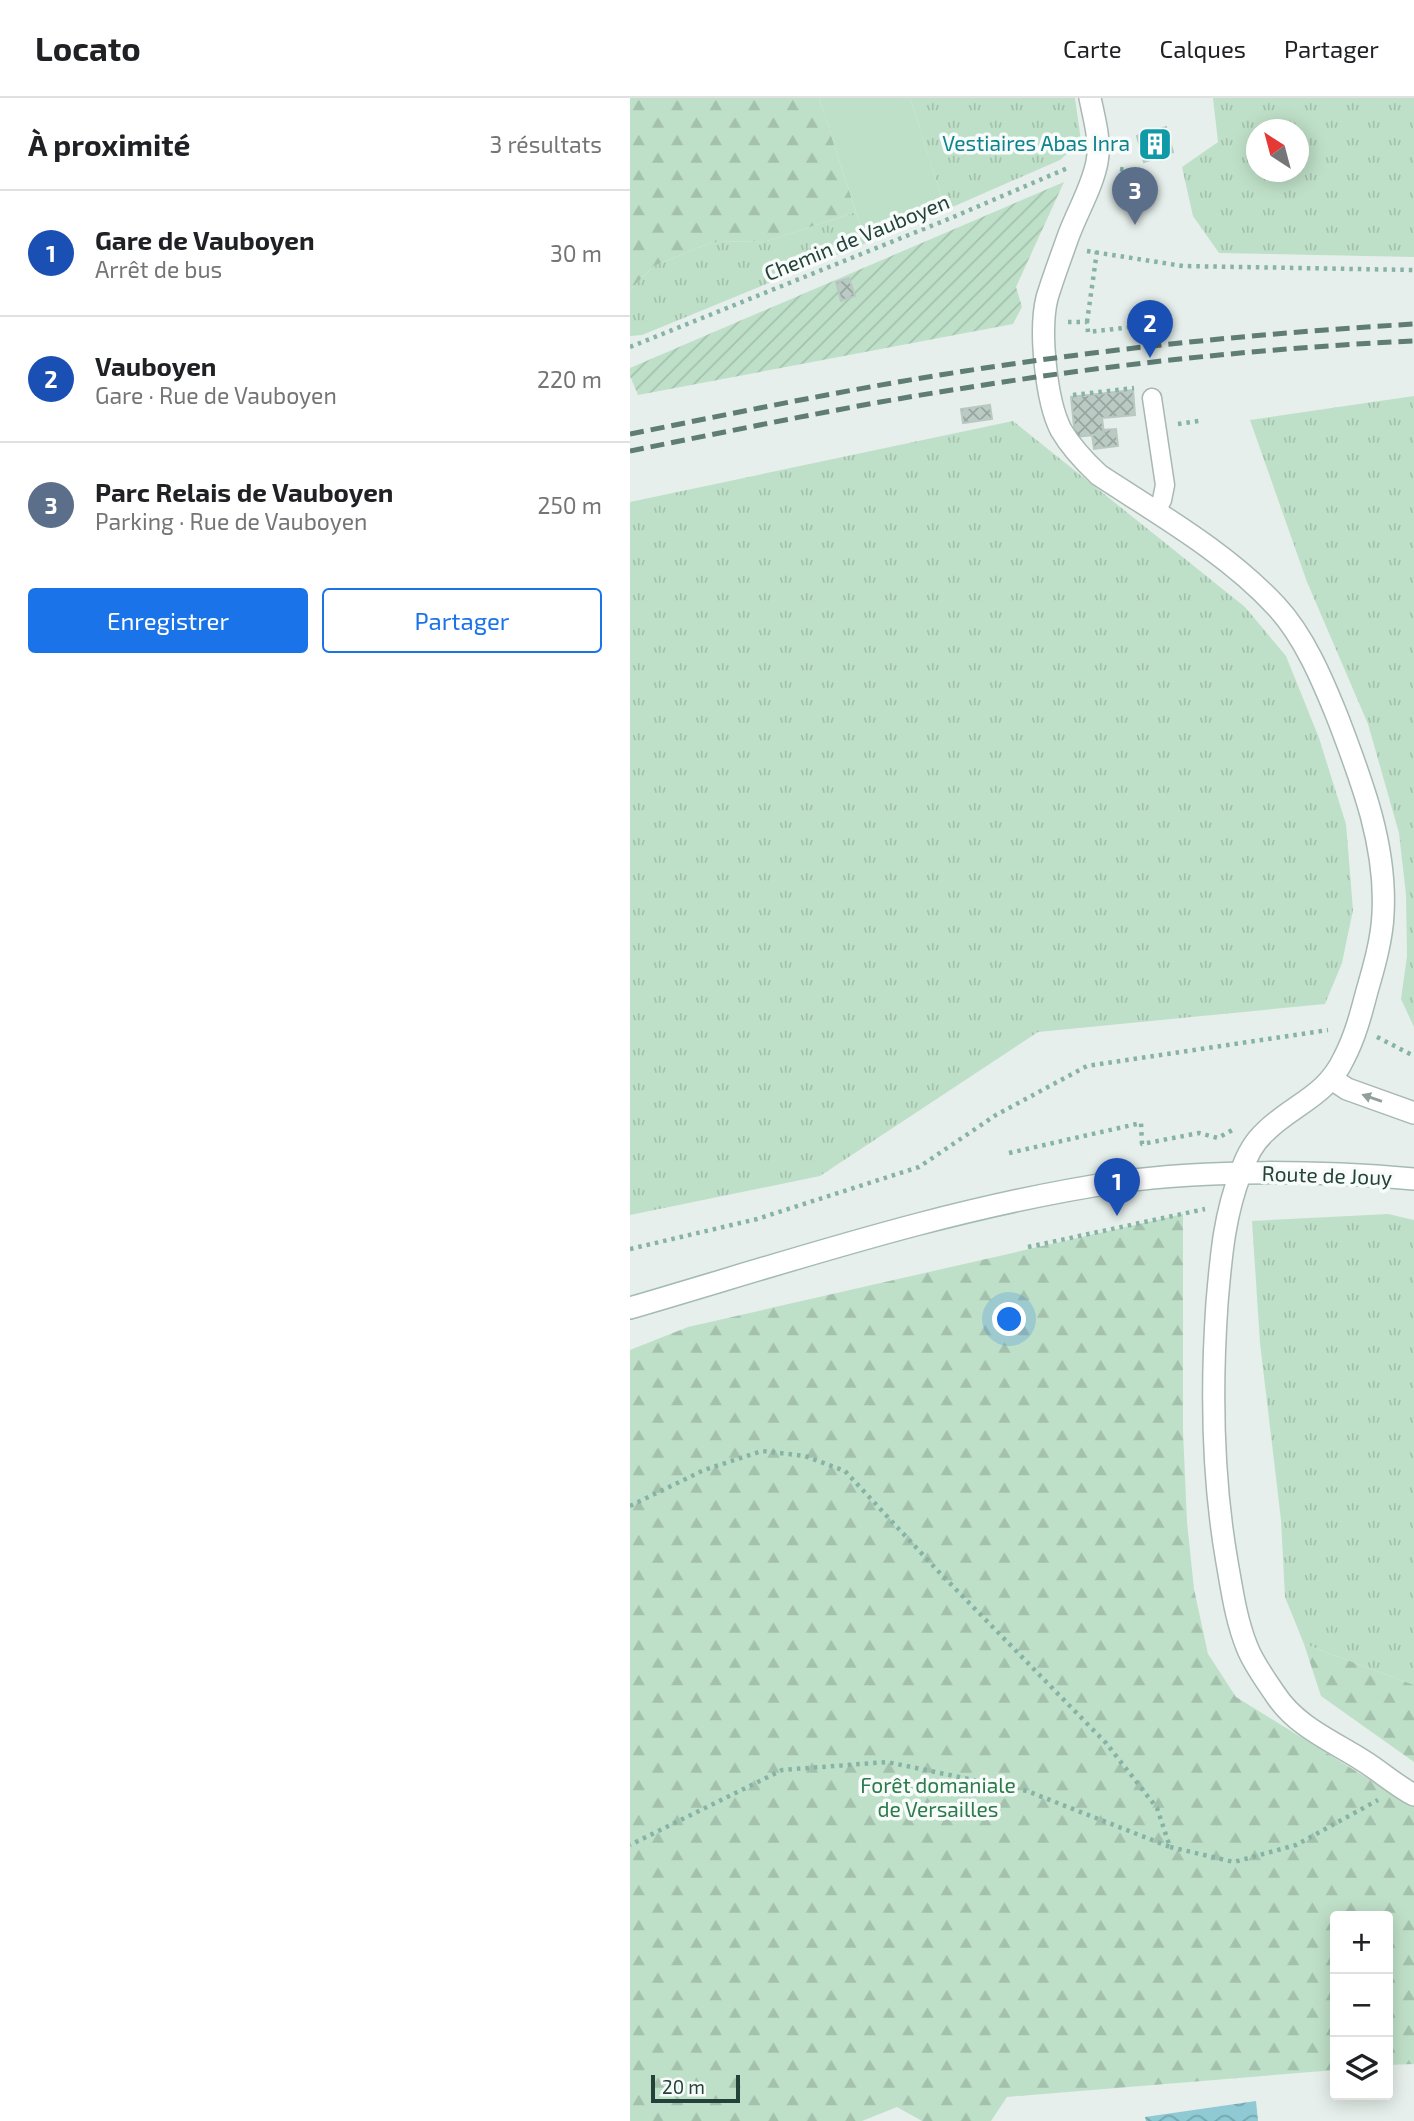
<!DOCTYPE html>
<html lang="fr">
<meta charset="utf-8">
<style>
:root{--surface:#fff;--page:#f2f2f2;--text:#202124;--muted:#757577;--line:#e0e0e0;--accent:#1a73e8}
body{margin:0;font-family:"Exo 2",sans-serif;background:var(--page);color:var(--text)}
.controls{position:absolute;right:21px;bottom:21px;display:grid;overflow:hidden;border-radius:7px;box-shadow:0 4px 18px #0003}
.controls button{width:63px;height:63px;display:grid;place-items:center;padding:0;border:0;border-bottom:2px solid var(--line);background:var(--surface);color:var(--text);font:35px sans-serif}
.compass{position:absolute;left:616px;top:21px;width:63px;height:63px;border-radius:50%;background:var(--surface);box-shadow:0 4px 18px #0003;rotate:324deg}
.scale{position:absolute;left:21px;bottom:18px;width:89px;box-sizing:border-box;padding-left:7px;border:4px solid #24423a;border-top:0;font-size:19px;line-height:24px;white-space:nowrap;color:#24423a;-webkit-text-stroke:5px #f7fbf9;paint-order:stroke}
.you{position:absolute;left:380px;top:1222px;width:24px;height:24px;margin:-18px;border:5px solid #fff;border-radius:50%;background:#1a73e8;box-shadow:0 0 0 10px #1a73e833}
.badge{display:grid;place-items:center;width:46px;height:46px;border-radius:50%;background:var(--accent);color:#fff;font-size:23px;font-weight:700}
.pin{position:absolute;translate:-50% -58px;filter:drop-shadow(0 2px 4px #0008)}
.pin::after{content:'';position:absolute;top:37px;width:24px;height:21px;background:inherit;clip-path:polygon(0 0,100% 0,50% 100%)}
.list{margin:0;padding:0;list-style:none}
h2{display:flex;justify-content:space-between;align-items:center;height:91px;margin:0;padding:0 28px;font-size:30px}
h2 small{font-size:23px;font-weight:400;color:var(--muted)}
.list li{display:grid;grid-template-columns:46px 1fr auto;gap:21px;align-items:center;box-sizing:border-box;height:126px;padding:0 28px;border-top:2px solid var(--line)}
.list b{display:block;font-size:26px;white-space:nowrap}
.list p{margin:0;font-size:23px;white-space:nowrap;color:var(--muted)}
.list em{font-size:23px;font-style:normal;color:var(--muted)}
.actions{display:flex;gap:14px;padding:21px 28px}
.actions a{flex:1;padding:16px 0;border:2px solid var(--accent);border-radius:7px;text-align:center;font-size:24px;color:var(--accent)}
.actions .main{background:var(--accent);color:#fff}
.icon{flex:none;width:38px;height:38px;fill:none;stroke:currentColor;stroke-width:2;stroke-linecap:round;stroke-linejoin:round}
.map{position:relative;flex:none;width:784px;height:2023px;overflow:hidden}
header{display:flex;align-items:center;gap:42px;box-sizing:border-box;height:98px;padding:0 35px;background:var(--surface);border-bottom:2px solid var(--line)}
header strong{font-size:33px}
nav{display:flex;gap:38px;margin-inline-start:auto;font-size:24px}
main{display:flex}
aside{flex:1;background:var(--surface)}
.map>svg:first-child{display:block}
</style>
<header>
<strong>Locato</strong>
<nav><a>Carte</a><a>Calques</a><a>Partager</a></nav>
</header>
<main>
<aside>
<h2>À proximité<small>3 résultats</small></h2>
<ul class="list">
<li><span class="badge" style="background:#1a4fb4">1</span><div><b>Gare de Vauboyen</b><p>Arrêt de bus</p></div><em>30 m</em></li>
<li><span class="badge" style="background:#1a4fb4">2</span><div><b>Vauboyen</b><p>Gare · Rue de Vauboyen</p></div><em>220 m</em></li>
<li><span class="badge" style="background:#5c6f8a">3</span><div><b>Parc Relais de Vauboyen</b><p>Parking · Rue de Vauboyen</p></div><em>250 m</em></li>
</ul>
<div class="actions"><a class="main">Enregistrer</a><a>Partager</a></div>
</aside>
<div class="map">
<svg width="784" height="2023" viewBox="0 0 784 2023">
<defs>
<pattern id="grass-tufts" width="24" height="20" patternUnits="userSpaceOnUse" patternTransform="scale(1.75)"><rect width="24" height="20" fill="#bfe0c8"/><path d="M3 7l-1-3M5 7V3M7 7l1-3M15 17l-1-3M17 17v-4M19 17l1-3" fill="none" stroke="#a4c1ad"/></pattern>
<pattern id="forest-firs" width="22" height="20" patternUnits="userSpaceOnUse" patternTransform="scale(1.75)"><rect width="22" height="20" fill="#bfe0c8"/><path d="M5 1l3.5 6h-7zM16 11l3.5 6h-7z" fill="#a4c1ad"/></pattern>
<pattern id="garden-furrows" width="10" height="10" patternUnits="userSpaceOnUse" patternTransform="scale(1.75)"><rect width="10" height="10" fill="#bfe0c8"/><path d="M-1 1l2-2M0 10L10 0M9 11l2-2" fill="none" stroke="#a4c1ad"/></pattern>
<pattern id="water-waves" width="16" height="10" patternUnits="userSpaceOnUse" patternTransform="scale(1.75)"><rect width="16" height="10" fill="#8ec9d4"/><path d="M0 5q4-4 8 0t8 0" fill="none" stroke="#74a5ad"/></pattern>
<pattern id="building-cross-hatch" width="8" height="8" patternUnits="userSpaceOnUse" patternTransform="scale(1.75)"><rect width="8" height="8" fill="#bbcac4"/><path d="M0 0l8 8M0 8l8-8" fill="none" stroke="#98a6a0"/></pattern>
</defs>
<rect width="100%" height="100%" fill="#e6efeb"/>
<!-- grass -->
<path fill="url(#grass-tufts)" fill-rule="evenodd" d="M 280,0 L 445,0 L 451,43 L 430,62 L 295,121 L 12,237 L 0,238 L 0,192 L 24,168 L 82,144 L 137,143 L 226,114 L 231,129 L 313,103 Z
M 583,0 L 784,0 L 784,159 L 589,155 L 563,118 L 552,69 L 588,44 ZM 626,32 L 668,32 L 668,74 L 626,74 Z
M 784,298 L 784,929 L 771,901 L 777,858 L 776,797 L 769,735 L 738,626 L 677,484 L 620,322 Z
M 383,323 L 615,509 L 656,558 L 689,640 L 716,726 L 723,812 L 712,865 L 695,906 L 408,934 L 190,1078 L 0,1117 L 0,404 Z
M 758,1116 L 784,1122 L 784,1587 L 674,1546 L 655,1499 L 651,1422 L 630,1245 L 622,1123 Z"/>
<!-- forest -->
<path fill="url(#forest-firs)" d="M 0,0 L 189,0 L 226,114 L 137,143 L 82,144 L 24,168 L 0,192 Z
M 553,1116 L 553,1333 L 557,1424 L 564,1491 L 578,1556 L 606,1599 L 784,1709 L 784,1966 L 758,1967 L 758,1818 L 705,1818 L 705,1972 L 377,1999 L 361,2023 L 292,2023 L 267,2009 L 232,2023 L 0,2023 L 0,1252 L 58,1229 Z
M 674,1546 L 784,1587 L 784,1664 L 691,1598 Z"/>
<!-- garden -->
<path fill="url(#garden-furrows)" d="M 434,84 L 386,189 L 392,209 L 383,226 L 8,297 L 0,278 L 0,270 Z"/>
<!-- pitch -->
<path fill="#bfe0c8" d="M 189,0 L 280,0 L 313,103 L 231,129 Z"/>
<!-- water -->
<path fill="url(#water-waves)" d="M 626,2003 L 628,2023 L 516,2023 L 515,2019 Z"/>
<!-- building -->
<path fill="url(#building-cross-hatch)" stroke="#b8c9c2" stroke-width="2" d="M 536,29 L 543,54 L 514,64 L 507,38 Z
M 219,180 L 225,198 L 211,203 L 206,184 Z
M 503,292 L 505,317 L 472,320 L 474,336 L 445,339 L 441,299 Z
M 360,307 L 362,321 L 333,325 L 331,311 Z
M 486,331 L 488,348 L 464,351 L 462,337 L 474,336 L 473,332 Z"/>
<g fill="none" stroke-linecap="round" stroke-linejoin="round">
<!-- service casing -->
<g stroke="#a8b8b2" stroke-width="21">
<path id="service" d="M 522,300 L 535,387 L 532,402 L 525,414"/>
</g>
<!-- minor casing -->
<g stroke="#a8b8b2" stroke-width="24">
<path id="minor" d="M 460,0 C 464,20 471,43 467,64 C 462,90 447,114 438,139 C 431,159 423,180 417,200 C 409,232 416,303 431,332 C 441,349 455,364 469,377 C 530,417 597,455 646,508 C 674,538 692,581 707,618 C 731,681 757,747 753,816 C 752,841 744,869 737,893 C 731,916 725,939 714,960 C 696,999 663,1006 635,1034 C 623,1045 616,1059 611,1074 C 594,1118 591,1159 587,1205 C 581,1292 582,1378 597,1464 C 602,1492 606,1522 617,1549 C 623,1565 635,1581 645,1596 C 666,1628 700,1642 732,1662 C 750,1673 765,1687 784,1697
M 702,981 L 717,991 L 784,1015"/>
</g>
<!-- secondary casing -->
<g stroke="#a4bbb3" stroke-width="24">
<path id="secondary" d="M 0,1210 C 161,1163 321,1109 488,1084 C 580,1071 691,1073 784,1081"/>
</g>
<!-- path -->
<path stroke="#86b3a5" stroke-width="4.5" stroke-dasharray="3.5 5" stroke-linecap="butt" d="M 490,71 L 497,72 L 504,80
M 457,153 L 553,168 L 784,172
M 438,224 L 457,224 L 458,234 L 520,227 L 520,232
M 457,224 L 467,153
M 0,249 L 321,120 L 440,69
M 443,297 L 504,290
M 548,326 L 569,323
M 747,939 L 784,958
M 379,1055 L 511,1025 L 512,1046 L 569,1035 L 588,1040 L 604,1031
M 398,1149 L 575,1111
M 0,1151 L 127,1121 L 289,1069 L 366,1017 L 457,968 L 698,932
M 0,1408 L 74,1372 L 132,1353 L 175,1358 L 215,1373 L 307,1472 L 476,1645 L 527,1710 L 540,1749 L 397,1693 L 257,1664 L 152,1672 L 0,1747
M 540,1749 L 604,1764 L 666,1747 L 748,1702"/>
<!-- service -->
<use href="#service" stroke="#fff" stroke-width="18"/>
<!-- minor -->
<use href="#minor" stroke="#fff" stroke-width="21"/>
<!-- secondary -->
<use href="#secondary" stroke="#fff" stroke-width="21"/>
<!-- rail -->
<path stroke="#5f7d75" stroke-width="5" stroke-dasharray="14 7" stroke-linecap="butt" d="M 0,336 C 110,314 219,291 329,274 C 480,250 632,235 784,226
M 0,353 C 111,331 223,307 335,290 C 483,266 633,250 784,243"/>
</g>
<!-- one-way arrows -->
<defs><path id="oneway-solid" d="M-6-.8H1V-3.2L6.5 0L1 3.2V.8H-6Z" transform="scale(1.75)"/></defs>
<use fill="#92a09c" href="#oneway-solid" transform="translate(742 1000) rotate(-161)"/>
<!-- icons -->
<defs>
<g id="building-square" transform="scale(1.75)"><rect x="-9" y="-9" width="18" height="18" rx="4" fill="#0f9aa8" stroke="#f7fbf9"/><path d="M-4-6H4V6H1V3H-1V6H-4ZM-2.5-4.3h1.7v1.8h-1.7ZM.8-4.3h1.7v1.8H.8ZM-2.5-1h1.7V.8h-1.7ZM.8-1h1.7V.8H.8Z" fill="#fff"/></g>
</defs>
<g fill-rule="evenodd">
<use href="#building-square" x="525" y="46"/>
</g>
<g text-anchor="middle" stroke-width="7" stroke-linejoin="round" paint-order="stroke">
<!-- culture labels -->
<g font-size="21" fill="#0d838f" stroke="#f7fbf9" text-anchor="end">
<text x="500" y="53">Vestiaires Abas Inra</text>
</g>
<!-- street labels -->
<g font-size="21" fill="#24423a" stroke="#f7fbf9">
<text transform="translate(227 140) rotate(-22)" y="7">Chemin de Vauboyen</text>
<text transform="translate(697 1078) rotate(2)" y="7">Route de Jouy</text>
</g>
<!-- park labels -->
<g font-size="21" fill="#2d7a4b" stroke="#f7fbf9">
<text x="308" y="1695">Forêt domaniale<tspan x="308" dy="24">de Versailles</tspan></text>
</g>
</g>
</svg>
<div class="controls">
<button>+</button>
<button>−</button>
<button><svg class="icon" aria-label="layers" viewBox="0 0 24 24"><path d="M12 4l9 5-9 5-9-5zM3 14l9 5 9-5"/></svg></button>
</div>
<svg class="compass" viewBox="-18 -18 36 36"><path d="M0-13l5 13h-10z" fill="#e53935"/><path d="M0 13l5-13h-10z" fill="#757577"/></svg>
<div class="scale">20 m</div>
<div class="you"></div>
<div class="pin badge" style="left:487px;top:1118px;background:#1a4fb4">1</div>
<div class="pin badge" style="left:520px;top:260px;background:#1a4fb4">2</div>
<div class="pin badge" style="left:505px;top:127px;background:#5c6f8a">3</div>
</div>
</main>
